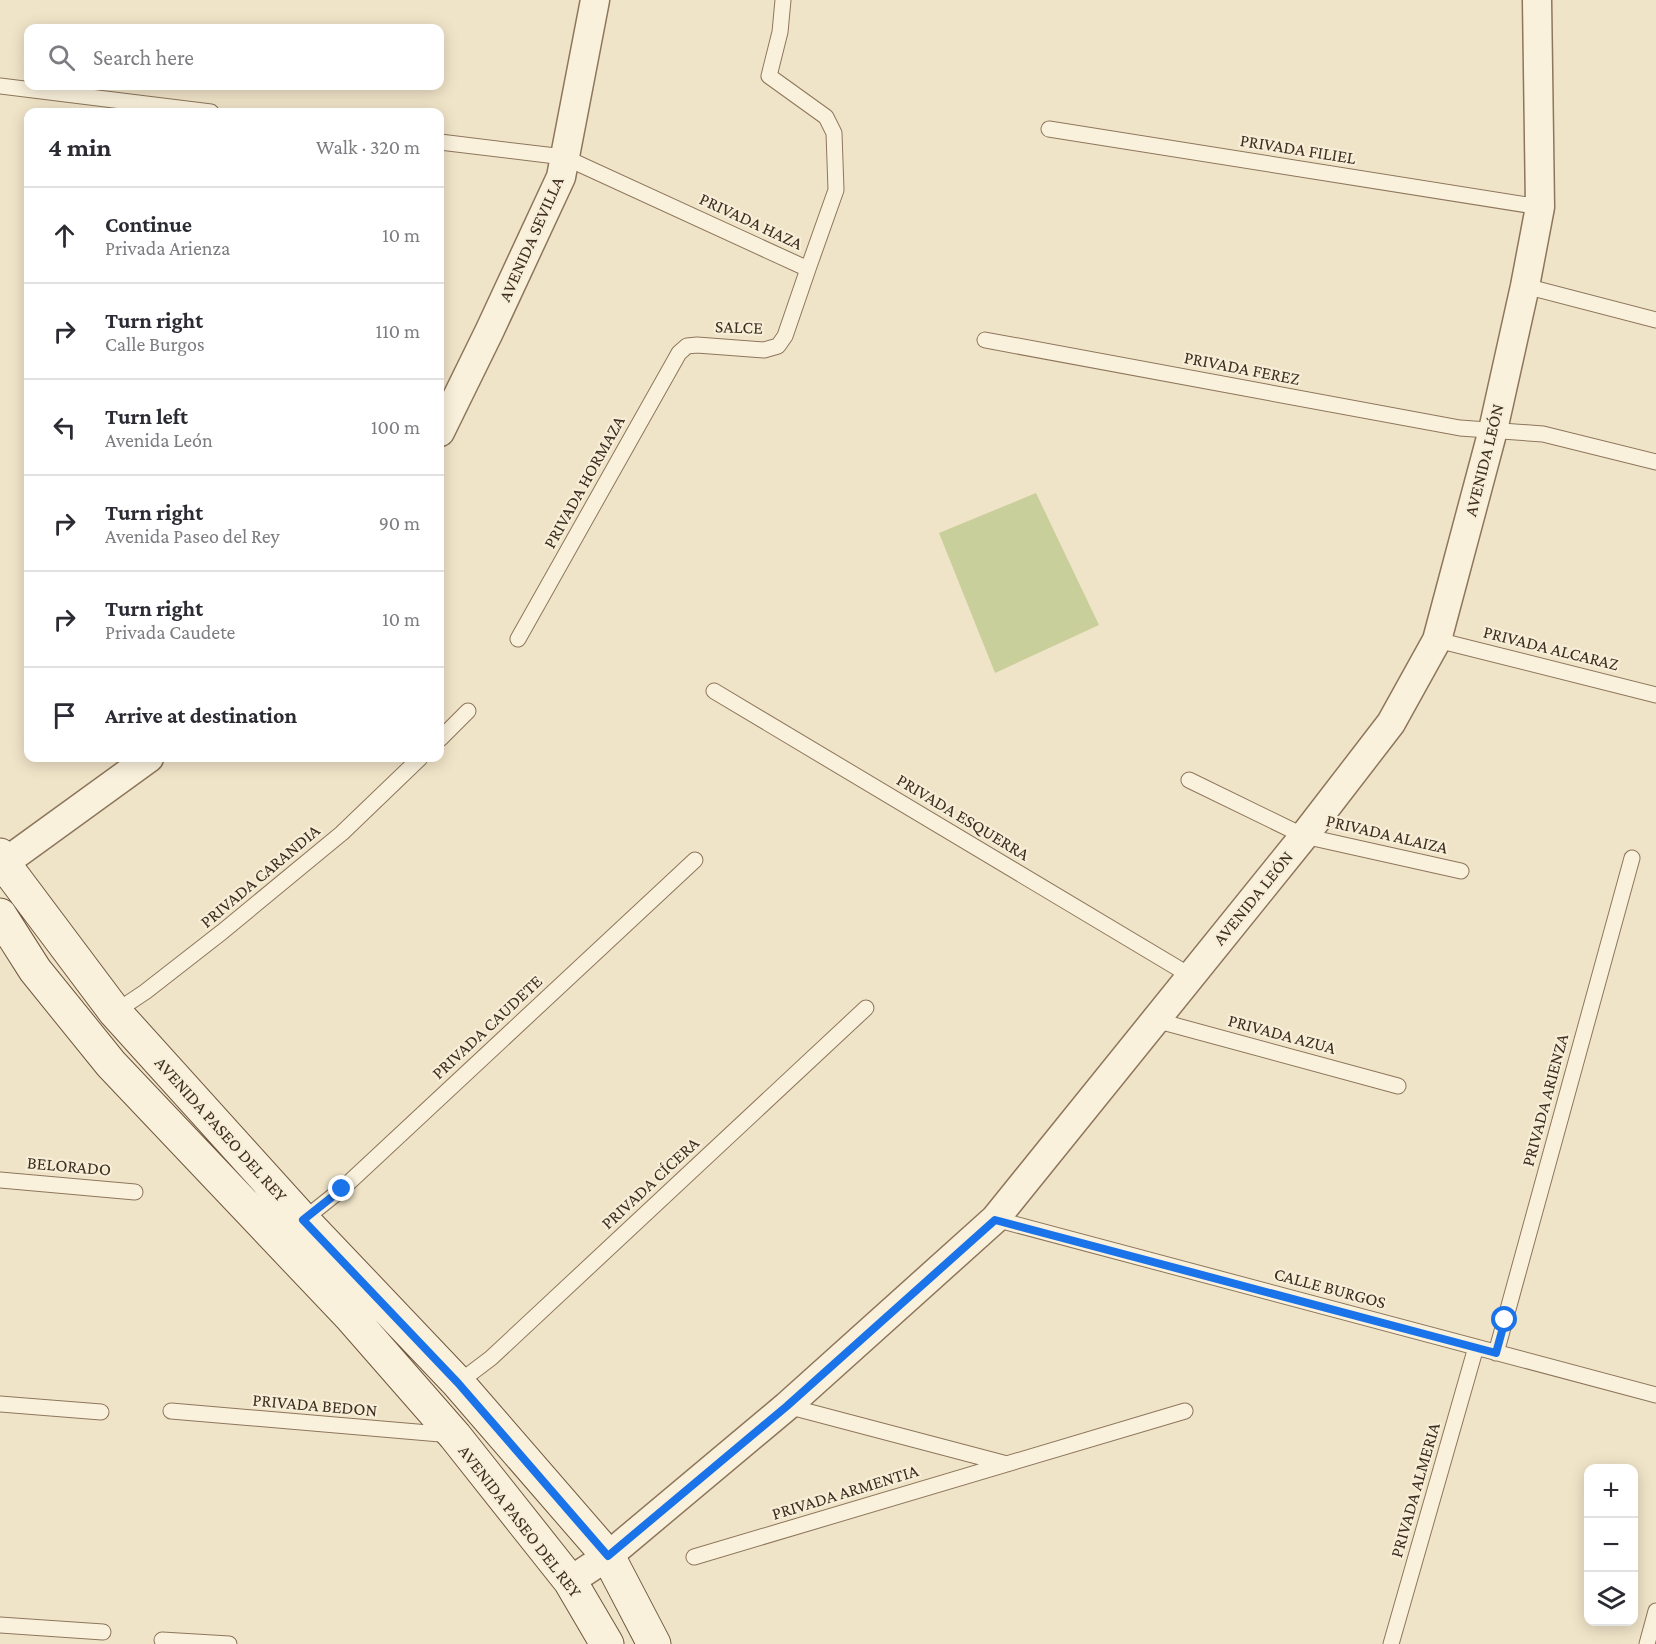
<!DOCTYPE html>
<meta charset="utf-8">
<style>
:root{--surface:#fff;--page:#f2f2f3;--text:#2b2b33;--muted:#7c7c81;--line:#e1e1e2}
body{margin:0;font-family:"Crimson Pro",serif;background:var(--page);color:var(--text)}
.controls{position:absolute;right:18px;bottom:18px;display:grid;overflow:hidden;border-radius:12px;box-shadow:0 3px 15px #0003}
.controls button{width:54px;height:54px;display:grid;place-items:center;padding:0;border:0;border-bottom:2px solid var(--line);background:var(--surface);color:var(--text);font:30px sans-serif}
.stop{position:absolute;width:18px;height:18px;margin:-14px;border:4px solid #1a73e8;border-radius:50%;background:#fff}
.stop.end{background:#1a73e8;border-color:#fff;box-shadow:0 2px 6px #0008}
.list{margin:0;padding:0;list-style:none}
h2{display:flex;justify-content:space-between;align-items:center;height:78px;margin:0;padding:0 24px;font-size:26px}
h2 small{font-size:20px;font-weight:400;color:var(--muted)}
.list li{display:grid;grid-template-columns:39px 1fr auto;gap:18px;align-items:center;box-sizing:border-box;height:96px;padding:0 24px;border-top:2px solid var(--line)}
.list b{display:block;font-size:22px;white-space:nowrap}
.list p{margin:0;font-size:20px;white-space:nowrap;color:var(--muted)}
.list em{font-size:20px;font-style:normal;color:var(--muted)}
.icon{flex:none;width:33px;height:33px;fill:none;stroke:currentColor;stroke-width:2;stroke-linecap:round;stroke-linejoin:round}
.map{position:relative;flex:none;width:1656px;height:1644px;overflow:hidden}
.search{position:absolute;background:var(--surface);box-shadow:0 3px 15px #0003;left:24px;top:24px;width:420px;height:66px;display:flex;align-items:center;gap:15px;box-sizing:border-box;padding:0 21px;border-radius:12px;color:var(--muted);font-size:22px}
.panel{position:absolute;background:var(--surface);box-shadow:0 3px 15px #0003;left:24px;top:108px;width:420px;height:654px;border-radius:12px}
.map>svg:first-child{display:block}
</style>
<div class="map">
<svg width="1656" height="1644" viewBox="0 0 1656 1644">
<rect width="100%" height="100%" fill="#f0e4c8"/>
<!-- green -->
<path fill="#c9cf9b" d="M 1036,493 L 1099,625 L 995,673 L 939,533 Z"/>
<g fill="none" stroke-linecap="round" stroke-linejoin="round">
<!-- lane casing -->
<g stroke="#8d765c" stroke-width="17">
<path id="lane" d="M 0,86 L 211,112
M 1049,129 L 1540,207
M 440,142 L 564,157 L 808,269 L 836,190 L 834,133 L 826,117 L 769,76 L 780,32 L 783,0
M 1525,286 L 1656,320
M 985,340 L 1460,428 L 1543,434 L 1656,462
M 518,639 L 679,353 L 687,346 L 697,345 L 764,350 L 778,346 L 785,336 L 808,269
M 1437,640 L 1656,695
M 714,691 L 1191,976
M 440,739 L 468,711
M 1189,780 L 1304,836 L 1461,871
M 115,1012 L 145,992 L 222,932 L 342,833 L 420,758
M 1155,1020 L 1398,1086
M 0,1180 L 135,1192
M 995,1219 L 1656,1395
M 303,1220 L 342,1189 L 695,860
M 1496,1353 L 1632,858
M 458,1383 L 491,1358 L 866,1008
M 0,1404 L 101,1412
M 787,1406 L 1007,1464
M 171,1411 L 452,1435
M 694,1557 L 1185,1411
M 0,1625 L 103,1632
M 162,1640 L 229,1644
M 1391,1644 L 1476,1347
M 1647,1644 L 1656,1611"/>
</g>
<!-- street casing -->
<g stroke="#8d765c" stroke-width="31">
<path id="street" d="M 440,432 L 489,332 L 561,177 L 595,0
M 0,866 L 149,758
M 570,1581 L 608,1556 L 787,1406 L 995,1219 L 1304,836 L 1391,723 L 1437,640 L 1493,430 L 1525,286 L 1540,207 L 1537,0"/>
</g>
<!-- secondary casing -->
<g stroke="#6f573f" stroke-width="35">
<path id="secondary" d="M 0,855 L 4,864 L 115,1012 L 303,1220 L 458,1383 L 608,1556 L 654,1644
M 0,915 L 35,970 L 111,1064 L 350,1316 L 455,1436 L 570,1581 L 607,1644"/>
</g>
<!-- lane -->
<use href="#lane" stroke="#faf1dc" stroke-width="15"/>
<!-- street -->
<use href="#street" stroke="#faf1dc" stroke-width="28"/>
<!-- secondary -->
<use href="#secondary" stroke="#faf1dc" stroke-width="33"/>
</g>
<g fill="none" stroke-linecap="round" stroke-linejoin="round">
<!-- route -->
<path stroke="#1a73e8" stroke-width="8" d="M 342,1189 L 303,1220 L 458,1383 L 608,1556 L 787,1406 L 995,1220 L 1496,1353 L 1505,1320"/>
</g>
<g text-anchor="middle" stroke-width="4.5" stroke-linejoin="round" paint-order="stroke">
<!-- street labels -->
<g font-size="18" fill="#3d2e20" stroke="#f7eed8">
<text transform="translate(1298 149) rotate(9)" y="6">PRIVADA FILIEL</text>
<text transform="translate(751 221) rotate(25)" y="6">PRIVADA HAZA</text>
<text transform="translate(531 239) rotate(-66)" y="6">AVENIDA SEVILLA</text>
<text transform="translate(739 327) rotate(2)" y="6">SALCE</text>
<text transform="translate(1242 368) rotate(11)" y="6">PRIVADA FEREZ</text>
<text transform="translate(1484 460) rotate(-76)" y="6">AVENIDA LEÓN</text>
<text transform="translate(584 482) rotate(-61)" y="6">PRIVADA HORMAZA</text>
<text transform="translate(1551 648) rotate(14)" y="6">PRIVADA ALCARAZ</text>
<text transform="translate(963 817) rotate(31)" y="6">PRIVADA ESQUERRA</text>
<text transform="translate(1387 834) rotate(13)" y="6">PRIVADA ALAIZA</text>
<text transform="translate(260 876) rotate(-40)" y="6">PRIVADA CARANDIA</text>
<text transform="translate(1253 898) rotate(-51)" y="6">AVENIDA LEÓN</text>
<text transform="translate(487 1027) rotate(-43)" y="6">PRIVADA CAUDETE</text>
<text transform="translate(1282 1034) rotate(15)" y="6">PRIVADA AZUA</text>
<text transform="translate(1545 1100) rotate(-75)" y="6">PRIVADA ARIENZA</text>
<text transform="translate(221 1129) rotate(48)" y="6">AVENIDA PASEO DEL REY</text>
<text transform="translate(69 1166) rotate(5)" y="6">BELORADO</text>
<text transform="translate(650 1183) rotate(-43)" y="6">PRIVADA CÍCERA</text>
<text transform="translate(1330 1288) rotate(15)" y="6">CALLE BURGOS</text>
<text transform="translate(315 1405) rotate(5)" y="6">PRIVADA BEDON</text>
<text transform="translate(1415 1490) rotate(-74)" y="6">PRIVADA ALMERIA</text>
<text transform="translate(845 1492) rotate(-17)" y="6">PRIVADA ARMENTIA</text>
<text transform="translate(520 1521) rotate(52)" y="6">AVENIDA PASEO DEL REY</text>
</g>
</g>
</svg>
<div class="controls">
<button>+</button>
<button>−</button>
<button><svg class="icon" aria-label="layers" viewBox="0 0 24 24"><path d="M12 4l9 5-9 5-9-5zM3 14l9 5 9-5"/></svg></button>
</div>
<div class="stop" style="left:1505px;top:1320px"></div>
<div class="stop end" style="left:342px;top:1189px"></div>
<div class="search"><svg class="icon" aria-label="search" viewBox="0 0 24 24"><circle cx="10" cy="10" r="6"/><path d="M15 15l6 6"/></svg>Search here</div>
<section class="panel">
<h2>4 min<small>Walk · 320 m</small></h2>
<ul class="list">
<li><svg class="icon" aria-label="ahead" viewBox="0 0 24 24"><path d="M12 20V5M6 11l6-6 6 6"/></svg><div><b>Continue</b><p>Privada Arienza</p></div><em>10 m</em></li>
<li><svg class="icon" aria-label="right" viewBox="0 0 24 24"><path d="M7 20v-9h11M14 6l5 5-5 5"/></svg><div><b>Turn right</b><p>Calle Burgos</p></div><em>110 m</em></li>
<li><svg class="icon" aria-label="left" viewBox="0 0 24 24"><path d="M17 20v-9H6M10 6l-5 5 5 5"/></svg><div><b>Turn left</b><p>Avenida León</p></div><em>100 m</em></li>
<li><svg class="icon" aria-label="right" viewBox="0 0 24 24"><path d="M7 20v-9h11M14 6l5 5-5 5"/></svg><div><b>Turn right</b><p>Avenida Paseo del Rey</p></div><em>90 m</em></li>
<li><svg class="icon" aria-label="right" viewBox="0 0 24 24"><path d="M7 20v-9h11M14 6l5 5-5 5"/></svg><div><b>Turn right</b><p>Privada Caudete</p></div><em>10 m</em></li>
<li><svg class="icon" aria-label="arrive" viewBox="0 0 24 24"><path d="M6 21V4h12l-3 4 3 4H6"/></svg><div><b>Arrive at destination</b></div></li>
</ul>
</section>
</div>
